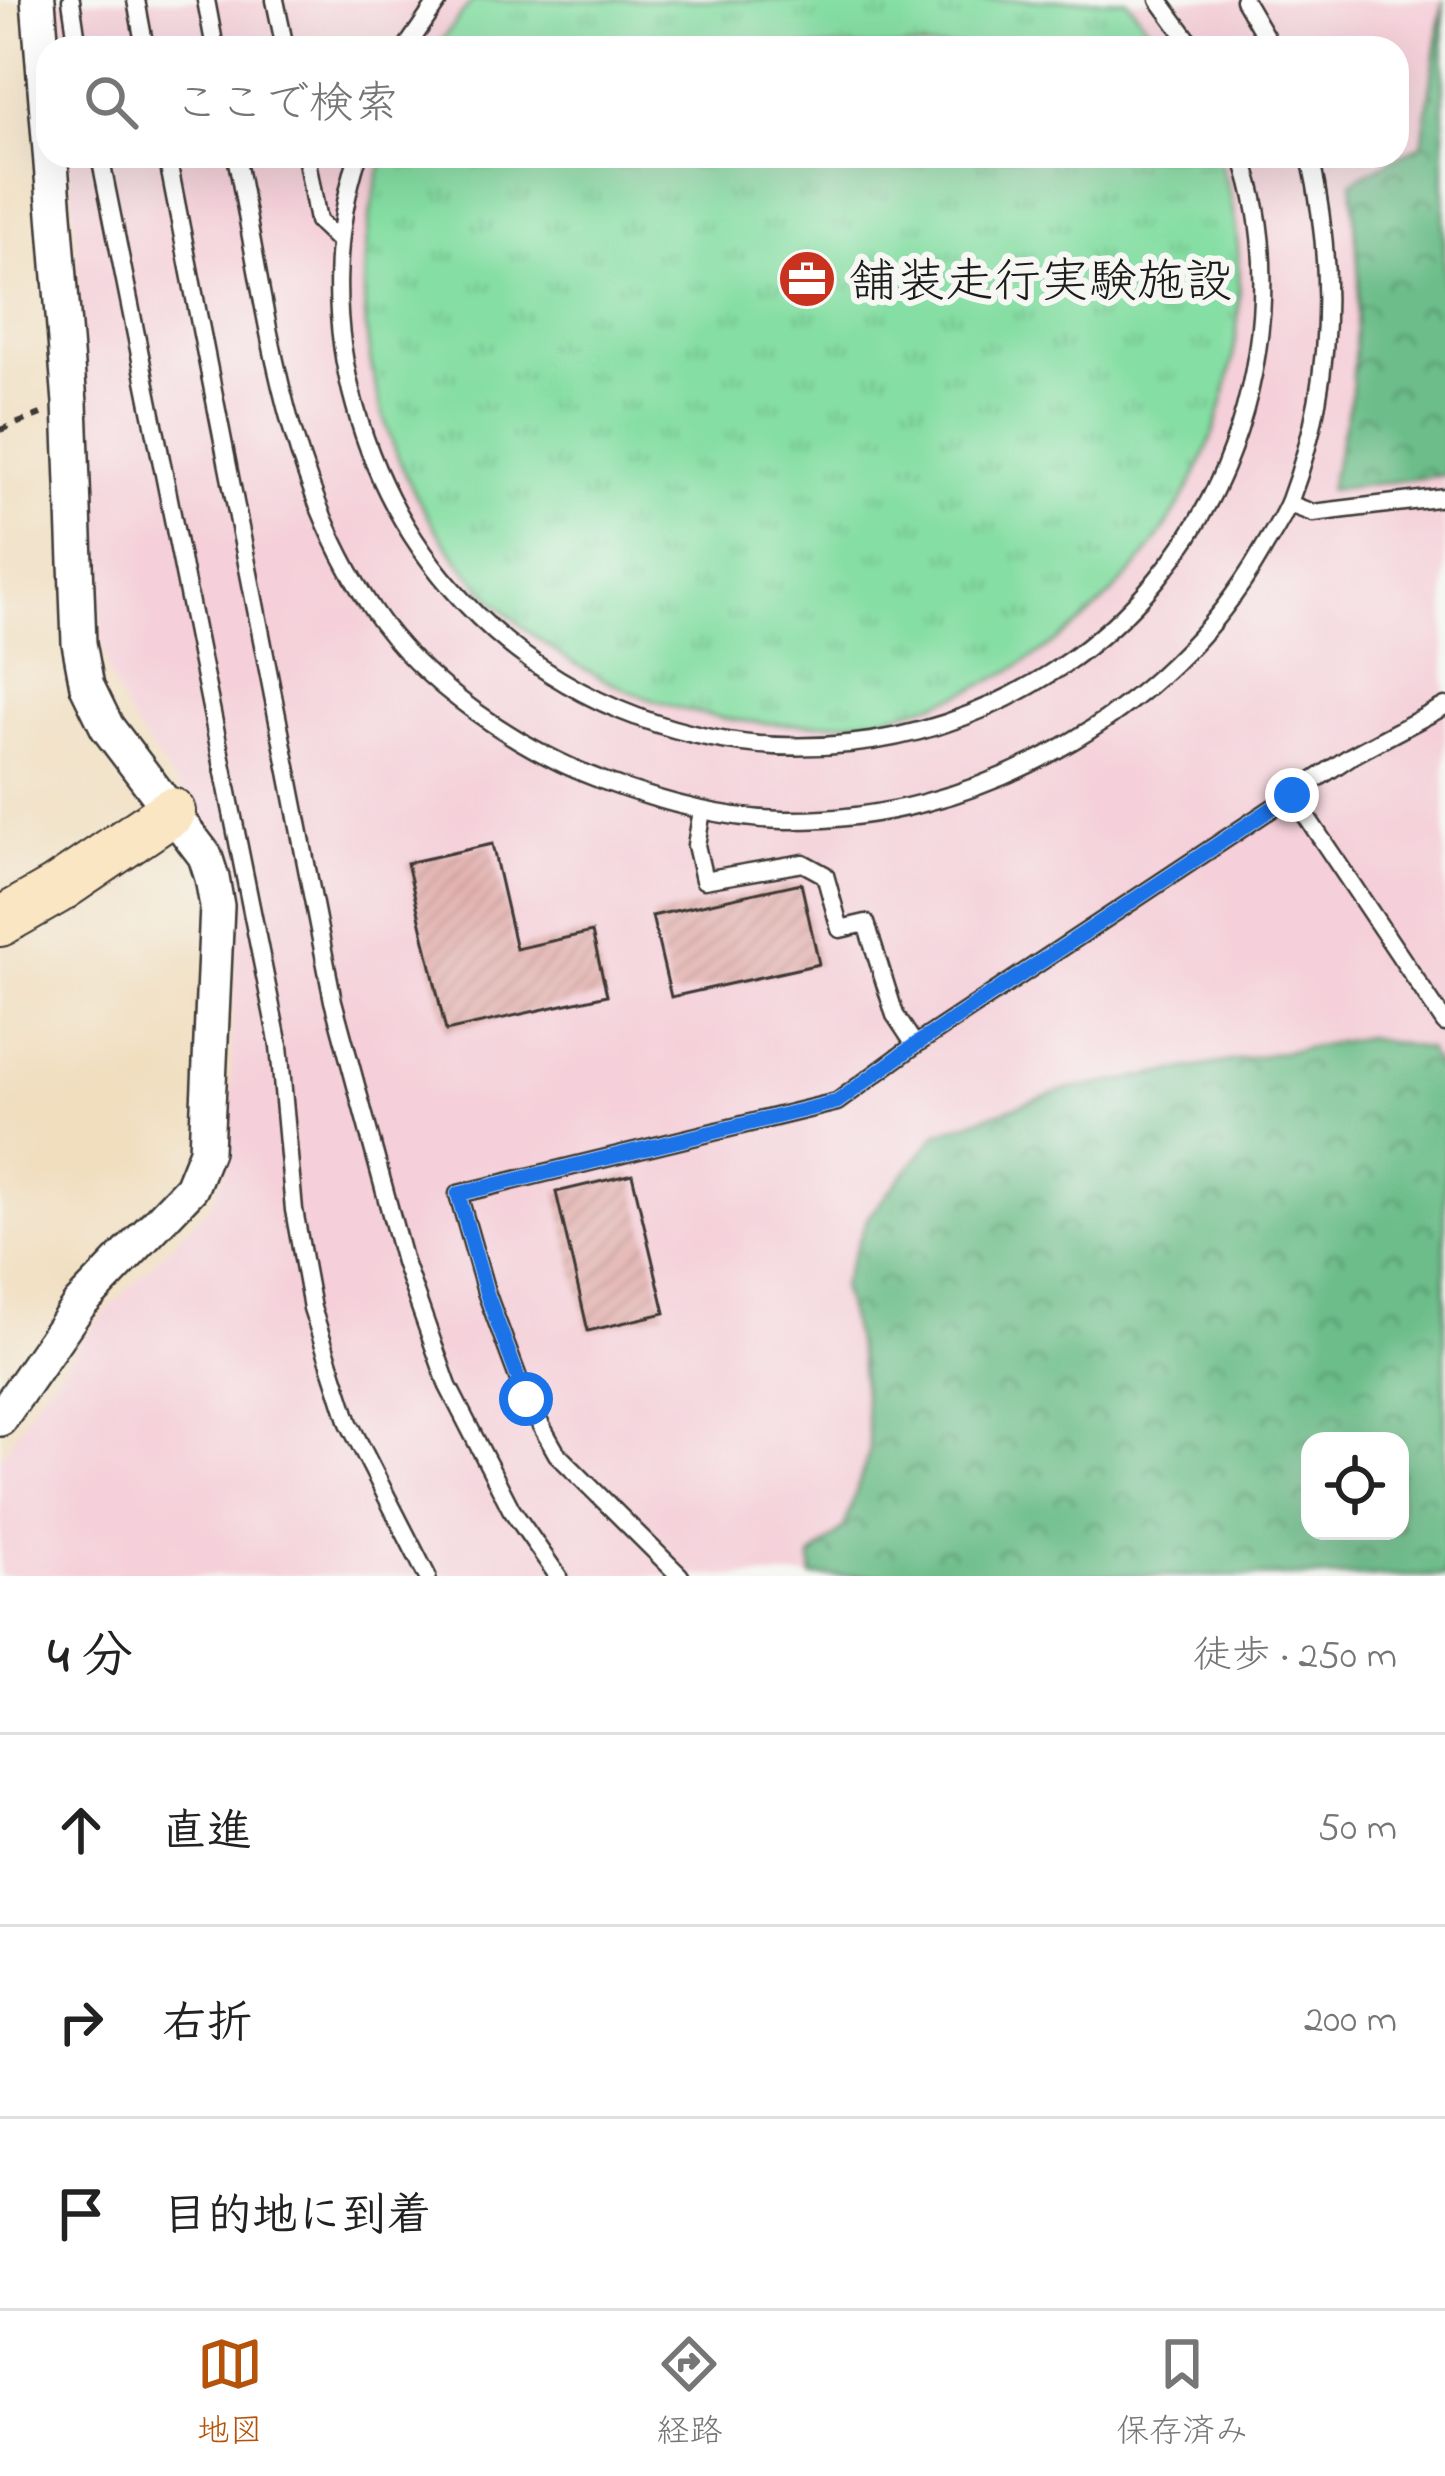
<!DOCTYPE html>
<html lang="ja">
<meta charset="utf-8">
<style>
:root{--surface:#fff;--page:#f6f6f6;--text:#222;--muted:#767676;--line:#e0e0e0;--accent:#b45309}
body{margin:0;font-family:"Indie Flower","Klee One",sans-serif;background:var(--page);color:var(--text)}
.controls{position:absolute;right:36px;bottom:36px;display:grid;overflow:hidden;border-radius:24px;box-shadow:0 12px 48px #0002}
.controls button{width:108px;height:108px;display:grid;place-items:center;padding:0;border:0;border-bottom:3px solid var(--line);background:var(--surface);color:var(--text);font:60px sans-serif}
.stop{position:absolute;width:36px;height:36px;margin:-27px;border:9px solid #1a73e8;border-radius:50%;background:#fff}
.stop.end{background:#1a73e8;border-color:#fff;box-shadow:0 3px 12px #0008}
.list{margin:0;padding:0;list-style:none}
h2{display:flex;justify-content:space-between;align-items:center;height:156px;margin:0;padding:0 48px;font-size:51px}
h2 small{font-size:39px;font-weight:400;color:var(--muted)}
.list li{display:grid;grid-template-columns:78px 1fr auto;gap:36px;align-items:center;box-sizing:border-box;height:192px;padding:0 48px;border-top:3px solid var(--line)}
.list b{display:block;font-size:45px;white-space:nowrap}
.list em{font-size:39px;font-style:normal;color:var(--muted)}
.icon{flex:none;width:66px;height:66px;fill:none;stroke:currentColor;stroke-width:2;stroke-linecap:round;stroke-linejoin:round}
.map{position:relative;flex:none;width:1445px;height:1576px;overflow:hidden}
.search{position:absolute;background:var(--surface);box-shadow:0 12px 48px #0002;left:36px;right:36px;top:36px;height:132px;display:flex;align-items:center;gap:30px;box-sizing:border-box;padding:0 42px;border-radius:36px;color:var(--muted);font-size:45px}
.sheet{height:732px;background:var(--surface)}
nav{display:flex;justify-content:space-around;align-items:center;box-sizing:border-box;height:168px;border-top:3px solid var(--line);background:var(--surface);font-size:33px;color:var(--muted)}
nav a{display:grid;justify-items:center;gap:6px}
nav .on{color:var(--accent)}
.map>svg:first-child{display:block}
</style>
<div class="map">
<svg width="1445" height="1576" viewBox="0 0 1445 1576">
<defs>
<pattern id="grass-tufts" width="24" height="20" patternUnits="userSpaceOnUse" patternTransform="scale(3)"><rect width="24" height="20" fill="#85dea3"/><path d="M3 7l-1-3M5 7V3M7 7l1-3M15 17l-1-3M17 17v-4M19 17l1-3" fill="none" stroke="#72be8c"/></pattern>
<pattern id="forest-crowns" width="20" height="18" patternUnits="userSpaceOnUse" patternTransform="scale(3)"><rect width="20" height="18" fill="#6cbd89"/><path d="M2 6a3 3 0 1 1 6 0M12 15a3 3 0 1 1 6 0" fill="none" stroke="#58996f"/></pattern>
<pattern id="building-hatch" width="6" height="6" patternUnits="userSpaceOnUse" patternTransform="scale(3)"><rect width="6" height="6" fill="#e2aeac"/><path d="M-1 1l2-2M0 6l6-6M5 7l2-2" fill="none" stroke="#c19593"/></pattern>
</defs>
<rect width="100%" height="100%" fill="#f6f6f2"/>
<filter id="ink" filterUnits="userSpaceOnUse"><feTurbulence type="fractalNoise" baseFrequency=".00833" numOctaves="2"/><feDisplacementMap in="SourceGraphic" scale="24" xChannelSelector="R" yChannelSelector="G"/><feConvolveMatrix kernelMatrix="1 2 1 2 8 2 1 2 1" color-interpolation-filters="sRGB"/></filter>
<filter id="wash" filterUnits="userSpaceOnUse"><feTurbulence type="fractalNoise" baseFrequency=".004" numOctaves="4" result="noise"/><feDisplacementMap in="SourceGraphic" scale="48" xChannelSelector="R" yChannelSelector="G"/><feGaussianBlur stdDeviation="2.7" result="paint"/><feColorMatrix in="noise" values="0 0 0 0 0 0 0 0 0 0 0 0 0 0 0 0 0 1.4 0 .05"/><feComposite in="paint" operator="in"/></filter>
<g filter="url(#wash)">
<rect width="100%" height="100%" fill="#f1debf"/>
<!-- built -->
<path fill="#f5cfd9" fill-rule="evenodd" d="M 58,0 L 1445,0 L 1445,1576 L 0,1576 L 0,1459 L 34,1402 L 98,1320 L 212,1203 L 229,1159 L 235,899 L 225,851 L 130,720 L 110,677 L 101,639 L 70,156 L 1397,156 L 1397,48 L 62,48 ZM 1310,1441 L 1400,1441 L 1400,1531 L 1310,1531 Z"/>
<!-- grass -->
<path fill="url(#grass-tufts)" stroke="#507d60" stroke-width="3" d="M 473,0 L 1127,0 L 1164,48 L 435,48 Z
M 384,156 L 1217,156 C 1253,247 1243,360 1207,449 C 1174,529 1122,595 1051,645 C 981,695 900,721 814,724 C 509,735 297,444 384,156 Z"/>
<!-- forest -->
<path fill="url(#forest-crowns)" stroke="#446c52" stroke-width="3" fill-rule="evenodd" d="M 1443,0 L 1445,475 L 1329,490 L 1352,392 L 1359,280 L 1352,181 L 1422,144 Z
M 1367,1037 L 1427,1049 L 1445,1078 L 1445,1576 L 812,1576 L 811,1557 L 844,1528 L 870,1449 L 860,1359 L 841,1286 L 868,1217 L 938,1133 L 1061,1091 ZM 1310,1441 L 1400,1441 L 1400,1531 L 1310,1531 Z"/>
<g id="blocks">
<!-- building -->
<path fill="url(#building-hatch)" d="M 492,844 L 516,949 L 592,932 L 607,995 L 446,1031 L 407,863 Z
M 801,883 L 819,964 L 671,997 L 652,916 Z
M 632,1174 L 665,1313 L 588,1331 L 556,1192 Z"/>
</g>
</g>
<g filter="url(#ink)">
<use href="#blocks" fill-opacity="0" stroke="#3c3934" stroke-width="3"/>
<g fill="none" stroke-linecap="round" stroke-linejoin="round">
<!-- lane casing -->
<g stroke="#3c3934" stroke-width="21">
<path id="lane" d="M 71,0 L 78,48
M 136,0 L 145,48
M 206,0 L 215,48
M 275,0 L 285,48
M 1159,0 L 1194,48
M 1244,0 L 1272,48
M 406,48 L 439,0
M 100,156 L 279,1046 L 294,1210 L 312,1308 L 349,1423 L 427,1576
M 167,156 L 333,1001 L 404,1262 L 448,1386 L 511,1509 L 558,1576
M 236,156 C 267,313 282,473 372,609 C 422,684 520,750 604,781 C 661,802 722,819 783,820 C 974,823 1167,717 1262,551 C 1271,535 1283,518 1290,500 C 1332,388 1336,272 1310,156
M 306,156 L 318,221 L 340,242
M 358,156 C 332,236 332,326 355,406 C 439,714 796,843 1060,667 C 1133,618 1191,548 1225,467 C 1264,372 1277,255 1242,156
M 1289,504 L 1313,513 L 1445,497
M 1292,795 L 1445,1023
M 702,811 L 696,845 L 704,880 L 803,863 L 825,875 L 840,929 L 866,923 L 895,1015 L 915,1045
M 680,1576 L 557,1454 L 526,1399 L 486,1292 L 458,1194 L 837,1102 L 915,1045 L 1351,756 L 1445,706"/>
</g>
<!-- street casing -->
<g stroke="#3c3934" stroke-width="38">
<path id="street" d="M 0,1419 L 79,1305 L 191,1188 L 206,1151 L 217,906 L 212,878 L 205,856 L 107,727 L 87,686 L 79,643 L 70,403 L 38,0"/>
</g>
<!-- secondary casing -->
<g stroke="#3c3934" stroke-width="52">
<path id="secondary" d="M 0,922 L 56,890 L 171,812"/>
</g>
<!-- path -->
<path stroke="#3c3934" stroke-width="6" stroke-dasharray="9 9" stroke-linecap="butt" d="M 0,430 L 41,414"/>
<!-- lane -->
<use href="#lane" stroke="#fff" stroke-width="16"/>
<!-- street -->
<use href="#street" stroke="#fff" stroke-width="33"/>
<!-- secondary -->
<use href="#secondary" stroke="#fbe6c4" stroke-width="48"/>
</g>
</g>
<g fill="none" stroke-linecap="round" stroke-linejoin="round" filter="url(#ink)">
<!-- route -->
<path stroke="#1a73e8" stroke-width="15" d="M 526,1399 L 486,1292 L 458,1194 L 837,1102 L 915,1045 L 1292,795"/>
</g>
<!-- icons -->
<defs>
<g id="office-disc" transform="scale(3)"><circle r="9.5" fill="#c8321e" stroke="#f6f6f2"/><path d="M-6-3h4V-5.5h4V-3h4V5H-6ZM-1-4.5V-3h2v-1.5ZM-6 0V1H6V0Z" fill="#fff"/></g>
</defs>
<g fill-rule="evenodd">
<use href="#office-disc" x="807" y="279"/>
</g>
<g text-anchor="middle" stroke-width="12" stroke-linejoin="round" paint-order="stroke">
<!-- poi labels -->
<g font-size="48" fill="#1c1c1c" stroke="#f6f6f2" text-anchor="start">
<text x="849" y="296">舗装走行実験施設</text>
</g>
</g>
</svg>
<div class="controls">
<button><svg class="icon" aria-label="locate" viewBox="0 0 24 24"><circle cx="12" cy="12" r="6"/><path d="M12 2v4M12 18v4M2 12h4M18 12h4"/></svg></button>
</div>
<div class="stop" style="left:526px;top:1399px"></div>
<div class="stop end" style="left:1292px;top:795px"></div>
<div class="search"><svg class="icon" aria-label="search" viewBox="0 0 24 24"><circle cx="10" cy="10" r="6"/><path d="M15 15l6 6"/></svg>ここで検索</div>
</div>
<section class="sheet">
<h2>4 分<small>徒歩 · 250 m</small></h2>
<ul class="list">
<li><svg class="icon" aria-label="ahead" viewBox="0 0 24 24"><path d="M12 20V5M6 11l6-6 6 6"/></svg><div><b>直進</b></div><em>50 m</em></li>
<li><svg class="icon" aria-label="right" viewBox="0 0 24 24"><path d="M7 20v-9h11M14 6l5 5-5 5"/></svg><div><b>右折</b></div><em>200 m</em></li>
<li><svg class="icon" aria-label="arrive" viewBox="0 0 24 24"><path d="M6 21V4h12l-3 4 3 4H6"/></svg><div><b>目的地に到着</b></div></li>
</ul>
</section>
<nav>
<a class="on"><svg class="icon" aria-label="map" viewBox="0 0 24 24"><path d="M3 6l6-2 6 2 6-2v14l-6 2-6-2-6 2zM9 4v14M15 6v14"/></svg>地図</a>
<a><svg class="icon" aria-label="directions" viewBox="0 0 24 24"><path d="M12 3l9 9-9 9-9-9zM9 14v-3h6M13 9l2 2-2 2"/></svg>経路</a>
<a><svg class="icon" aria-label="saved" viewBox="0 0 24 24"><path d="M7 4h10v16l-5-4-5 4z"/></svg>保存済み</a>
</nav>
